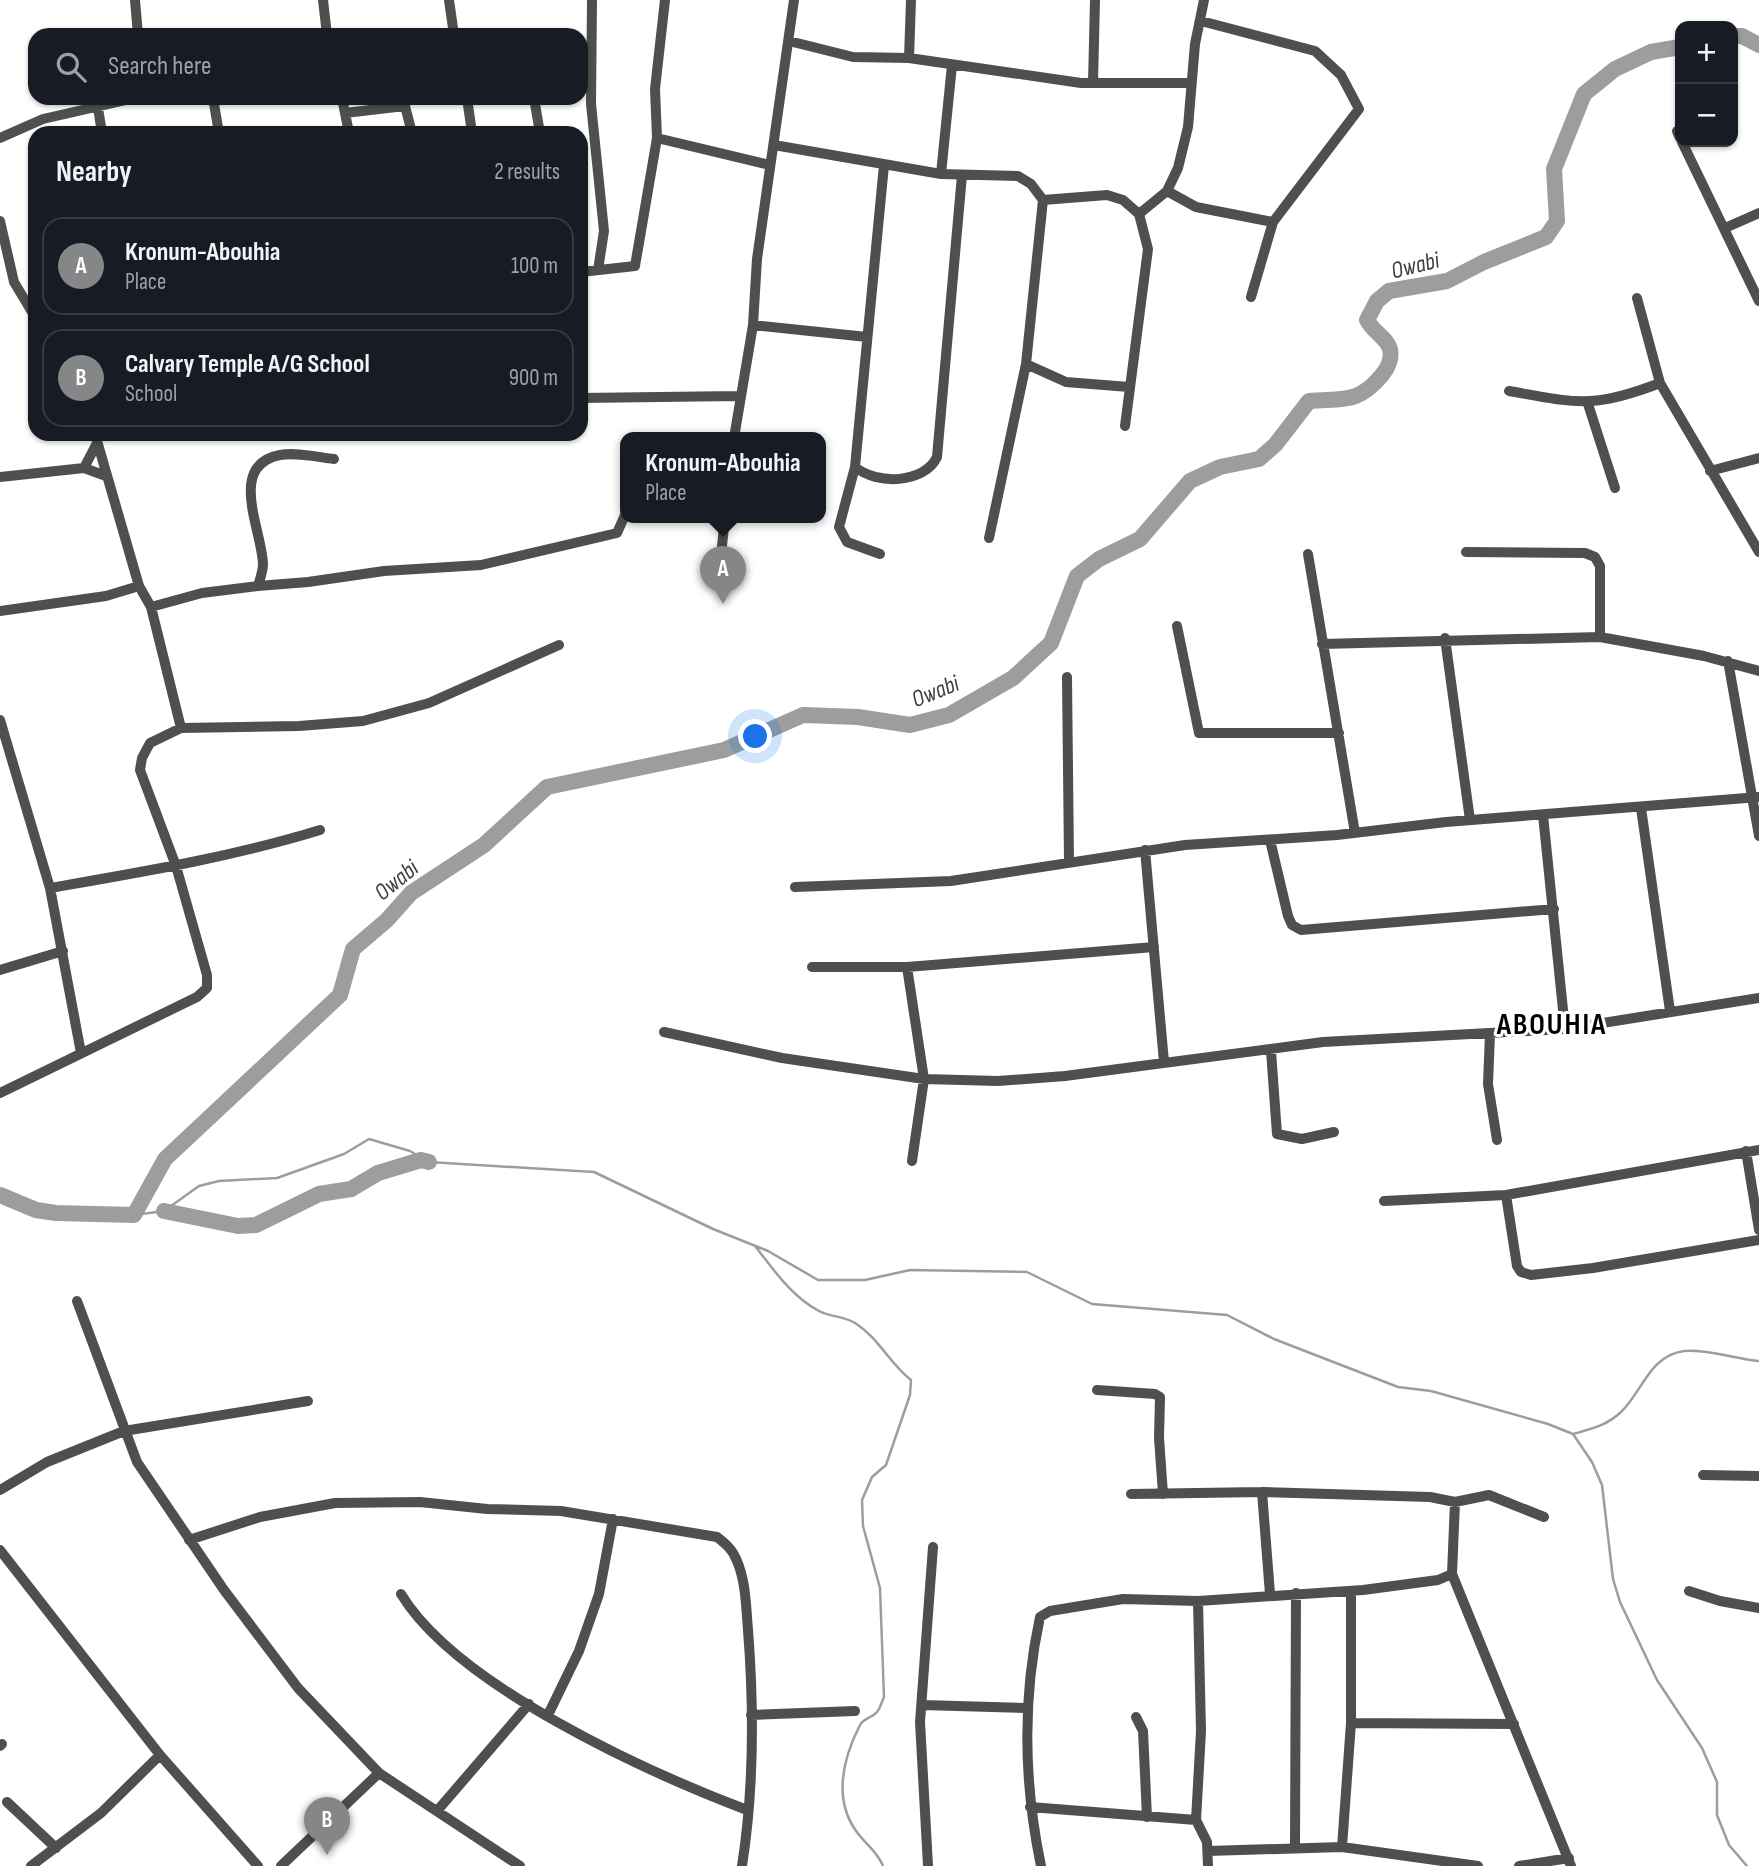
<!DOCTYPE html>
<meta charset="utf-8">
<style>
:root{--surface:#171b24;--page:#242831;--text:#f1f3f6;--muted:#9ea1a6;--line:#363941;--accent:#858687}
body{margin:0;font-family:"Sofia Sans Condensed",sans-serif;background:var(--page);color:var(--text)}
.controls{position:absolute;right:21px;top:21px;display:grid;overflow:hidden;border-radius:14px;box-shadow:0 2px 5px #0004}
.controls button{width:63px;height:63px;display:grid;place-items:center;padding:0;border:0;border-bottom:2px solid var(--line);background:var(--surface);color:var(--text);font:35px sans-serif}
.you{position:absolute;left:756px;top:737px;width:24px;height:24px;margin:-18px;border:5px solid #fff;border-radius:50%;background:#1a73e8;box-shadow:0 0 0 10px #1a73e833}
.badge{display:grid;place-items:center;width:46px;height:46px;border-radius:50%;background:var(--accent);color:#fff;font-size:23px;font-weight:700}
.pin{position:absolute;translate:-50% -58px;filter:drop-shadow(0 2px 4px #0008)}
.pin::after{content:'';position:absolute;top:37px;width:24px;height:21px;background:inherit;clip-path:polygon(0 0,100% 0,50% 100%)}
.popup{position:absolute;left:620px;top:432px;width:206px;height:91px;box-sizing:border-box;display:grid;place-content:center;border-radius:14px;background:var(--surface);filter:drop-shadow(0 2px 5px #0005);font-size:23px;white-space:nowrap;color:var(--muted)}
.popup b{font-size:26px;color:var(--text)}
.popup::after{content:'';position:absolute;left:50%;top:100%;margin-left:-14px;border:14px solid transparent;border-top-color:var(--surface)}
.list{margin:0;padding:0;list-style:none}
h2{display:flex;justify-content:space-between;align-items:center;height:91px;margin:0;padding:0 28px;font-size:30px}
h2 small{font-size:23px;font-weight:400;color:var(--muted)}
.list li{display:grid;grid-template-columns:46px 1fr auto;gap:21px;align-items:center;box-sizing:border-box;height:98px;margin:0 14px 14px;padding:0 14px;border:2px solid var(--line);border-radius:21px}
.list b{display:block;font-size:26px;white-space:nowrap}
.list p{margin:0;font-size:23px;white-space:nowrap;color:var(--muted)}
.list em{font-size:23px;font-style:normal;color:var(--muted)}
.icon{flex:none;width:38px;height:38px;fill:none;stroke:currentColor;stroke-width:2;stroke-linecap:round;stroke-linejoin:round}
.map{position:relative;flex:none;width:1759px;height:1866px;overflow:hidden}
.search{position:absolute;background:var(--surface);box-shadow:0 2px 5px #0004;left:28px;top:28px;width:560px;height:77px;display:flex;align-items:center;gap:18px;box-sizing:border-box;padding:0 24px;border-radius:21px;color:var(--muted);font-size:26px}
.panel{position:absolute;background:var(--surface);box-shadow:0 2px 5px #0004;left:28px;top:126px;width:560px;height:315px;border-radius:21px}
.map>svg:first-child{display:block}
</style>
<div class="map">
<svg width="1759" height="1866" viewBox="0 0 1759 1866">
<rect width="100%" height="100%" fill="#fff"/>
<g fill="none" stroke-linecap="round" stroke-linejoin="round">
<!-- stream -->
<path stroke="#9d9d9d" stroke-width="2.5" d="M 134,1215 L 164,1211 L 199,1186 L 219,1181 L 277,1178 L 344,1154 L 369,1139 L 410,1151 L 429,1162 L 594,1172 L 713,1229 L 768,1251 L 818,1280 L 865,1280 L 910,1270 L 1027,1272 L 1092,1304 L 1227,1315 L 1274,1339 L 1398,1387 L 1431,1391 L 1548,1424 L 1573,1434 L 1592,1462 L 1602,1485 L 1613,1579 L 1620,1602 L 1657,1680 L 1702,1748 L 1717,1782 L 1717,1815 L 1729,1845 L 1747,1866
M 755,1246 C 773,1269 792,1297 819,1311 C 830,1317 844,1316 855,1323 C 879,1338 889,1363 911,1380 L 910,1395 L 886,1465 L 872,1477 L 862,1500 L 863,1526 L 880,1588 L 884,1697 C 882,1701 880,1709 877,1712 C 872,1718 864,1718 860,1725 C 842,1760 832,1803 860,1836 C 869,1847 878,1853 883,1866
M 1573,1434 C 1591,1429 1606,1426 1621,1412 C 1643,1391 1649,1356 1684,1351 C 1707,1349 1736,1359 1759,1361"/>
<!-- river -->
<path stroke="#9d9d9d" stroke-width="16" d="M 1733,36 L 1742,36 L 1759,45
M 0,1195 L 36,1210 L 56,1213 L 134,1215 L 165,1159 L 340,995 L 353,949 L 387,920 L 411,893 L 484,845 L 547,787 L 724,750 L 803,715 L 858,717 L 910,725 L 949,715 L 1013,678 L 1051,643 L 1077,576 L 1099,559 L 1140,539 L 1190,481 L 1220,467 L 1259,459 L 1275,445 L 1309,401 C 1344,398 1358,404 1382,375 C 1388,368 1392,358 1390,349 C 1387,338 1373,332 1367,320 L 1377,301 L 1389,291 L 1447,281 L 1484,262 L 1546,237 L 1557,221 L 1554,169 L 1584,94 L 1615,69 L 1651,52 L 1680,47
M 164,1211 L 238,1226 L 256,1225 L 319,1194 L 351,1189 L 378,1173 L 421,1160 L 429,1162"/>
<!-- street -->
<path stroke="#4f4f4f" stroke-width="10" d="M 135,0 L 138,35
M 323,0 L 327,35
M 449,0 L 454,35
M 592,0 L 591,104 L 604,231 L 598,270
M 665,0 L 655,89 L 657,138 L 770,165
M 911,0 L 909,58 L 1081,83 L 1093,83 L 1095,0
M 1201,21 L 1315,51 L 1341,75 L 1359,109 L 1273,222 L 1251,297
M 789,41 L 853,57 L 909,58
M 1093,83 L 1191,83
M 213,98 L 219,133
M 342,98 L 349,133
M 467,98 L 472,133
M 534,98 L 540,133
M 98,108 L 102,133
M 345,113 L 405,106 L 412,133
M 1677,131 L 1680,138
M 0,138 L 43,119 L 135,98
M 1682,142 L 1759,301
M 774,145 L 941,174 L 1018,176 L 1031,184 L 1043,200
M 941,174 L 952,65
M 1167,191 L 1196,207 L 1273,222
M 1043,200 L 1107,195 L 1123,200 L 1139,214 L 1148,249 L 1125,426
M 1139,214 L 1167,191 L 1178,168 L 1188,127 L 1195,44 L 1204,0
M 0,221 L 14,282 L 35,317
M 1725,228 L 1759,213
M 581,272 L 635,266 L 657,138
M 1637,298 L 1660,383 L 1759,552
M 753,325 L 867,337
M 1026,364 L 1066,382 L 1129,387
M 1509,391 C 1577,403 1593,409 1660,383
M 581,398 L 738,396
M 1588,404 L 1615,488
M 95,434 L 139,586
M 734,438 L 753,325 L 757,259 L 794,0
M 855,467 C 877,485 924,484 937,457 L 962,175
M 84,468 L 97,443
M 1710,471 L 1759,458
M 0,477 L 84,468 L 106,476
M 989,538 L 1026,364 L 1043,200
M 1466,552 L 1585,553 L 1595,557 L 1600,566 L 1600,637
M 880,554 L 847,542 L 839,527 L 855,467 L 884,165
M 1308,554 L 1355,833
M 720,564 L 725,518
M 258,586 C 260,579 263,571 263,564 C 262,530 227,465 280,455 C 296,452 317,457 334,459
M 151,607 L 202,593 L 258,586 L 308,582 L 384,571 L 481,565 L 617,533 L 625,515
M 0,611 L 106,596 L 139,586 L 151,607 L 181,728
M 1177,626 L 1199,733 L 1339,733
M 1445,638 L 1470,820
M 1322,644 L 1600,637 L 1704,656 L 1759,671
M 1728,661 L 1759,836
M 1067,677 L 1069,861
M 0,720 L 50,888 L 81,1053
M 1641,808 L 1670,1011
M 1543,815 L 1565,1029
M 1270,840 L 1288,916 L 1292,925 L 1301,930 L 1554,909
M 1145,850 L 1164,1062
M 795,887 L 951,881 L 1185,845 L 1337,835 L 1446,822 L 1759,797
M 50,888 C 142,872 232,857 320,830
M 812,967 L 907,967 L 1154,947
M 907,967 L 924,1079 L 912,1161
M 0,970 L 63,951
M 664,1032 L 782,1058 L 924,1079 L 998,1081 L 1065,1076 L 1323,1042 L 1565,1029 L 1759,998
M 1490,1034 L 1488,1084 L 1497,1140
M 1271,1051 L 1277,1134 L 1302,1139 L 1334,1132
M 0,1093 L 197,997 L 207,988 L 207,975 L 176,866 L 140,770 L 142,758 L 150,743 L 181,728 L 299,726 L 363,721 L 429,703 L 559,645
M 1746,1151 L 1759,1230
M 1506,1195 L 1517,1266 L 1521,1272 L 1531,1275 L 1593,1268 L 1759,1240
M 1384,1201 L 1506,1195 L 1759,1150
M 77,1301 L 137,1462 L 224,1590 L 298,1688 L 379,1773 L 520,1866
M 1097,1390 L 1155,1394 L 1160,1397 L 1159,1438 L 1163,1494
M 1703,1475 L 1759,1476
M 0,1490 L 47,1462 L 124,1431 L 308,1401
M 1262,1492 L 1270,1594
M 1131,1494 L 1262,1492 L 1430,1497 L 1455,1502 L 1489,1495 L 1544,1517
M 189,1540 L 260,1517 L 335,1503 L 420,1502 L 487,1509 L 561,1511 L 717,1537 C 726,1544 733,1550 737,1561 C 746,1582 746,1607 748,1630 C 754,1707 754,1789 742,1866
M 0,1550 L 160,1755 L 258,1866
M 1452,1574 L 1571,1866
M 1689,1591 L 1720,1601 L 1759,1608
M 401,1594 C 457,1686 647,1772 747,1810
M 1198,1601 L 1201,1731 L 1196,1820 L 1207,1842 L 1208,1866
M 922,1705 L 1026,1708
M 548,1715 L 579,1651 L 599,1594 L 613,1519
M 751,1715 L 855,1711
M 1136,1717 L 1143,1731 L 1147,1817
M 1351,1723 L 1514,1724
M 0,1746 L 2,1744
M 7,1802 L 56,1848
M 1030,1807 L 1196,1820
M 437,1811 L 529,1704
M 1295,1847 L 1296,1593
M 1342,1847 L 1351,1723 L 1351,1591
M 1208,1851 L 1342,1847 L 1478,1866
M 31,1866 L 101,1813 L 160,1755
M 281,1866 L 379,1773
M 928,1866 L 920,1722 L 933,1547
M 1041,1866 C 1024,1784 1022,1700 1040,1617 L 1050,1611 L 1123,1599 L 1198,1601 L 1363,1590 L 1438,1580 L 1452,1574 L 1455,1502
M 1519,1866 L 1569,1858"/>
</g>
<g text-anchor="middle" stroke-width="6" stroke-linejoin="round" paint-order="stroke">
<!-- water labels -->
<g font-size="24" font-style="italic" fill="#3e3e3e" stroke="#fff">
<text transform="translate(1415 265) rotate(-14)" y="8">Owabi</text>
<text transform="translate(935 691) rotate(-22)" y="8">Owabi</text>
<text transform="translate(396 880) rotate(-39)" y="8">Owabi</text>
</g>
<!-- district labels -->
<g font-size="30" font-weight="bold" letter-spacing="2" fill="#000" stroke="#fff">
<text x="1552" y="1034">ABOUHIA</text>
</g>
</g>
</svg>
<div class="controls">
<button>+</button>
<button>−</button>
</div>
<div class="you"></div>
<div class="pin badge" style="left:723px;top:604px">A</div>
<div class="popup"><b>Kronum-Abouhia</b>Place</div>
<div class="pin badge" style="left:327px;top:1855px">B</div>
<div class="search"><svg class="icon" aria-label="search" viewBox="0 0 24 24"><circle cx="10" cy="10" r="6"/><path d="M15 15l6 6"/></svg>Search here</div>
<section class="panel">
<h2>Nearby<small>2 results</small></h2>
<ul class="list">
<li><span class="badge">A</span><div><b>Kronum-Abouhia</b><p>Place</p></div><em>100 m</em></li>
<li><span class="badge">B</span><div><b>Calvary Temple A/G School</b><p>School</p></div><em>900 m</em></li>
</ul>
</section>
</div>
